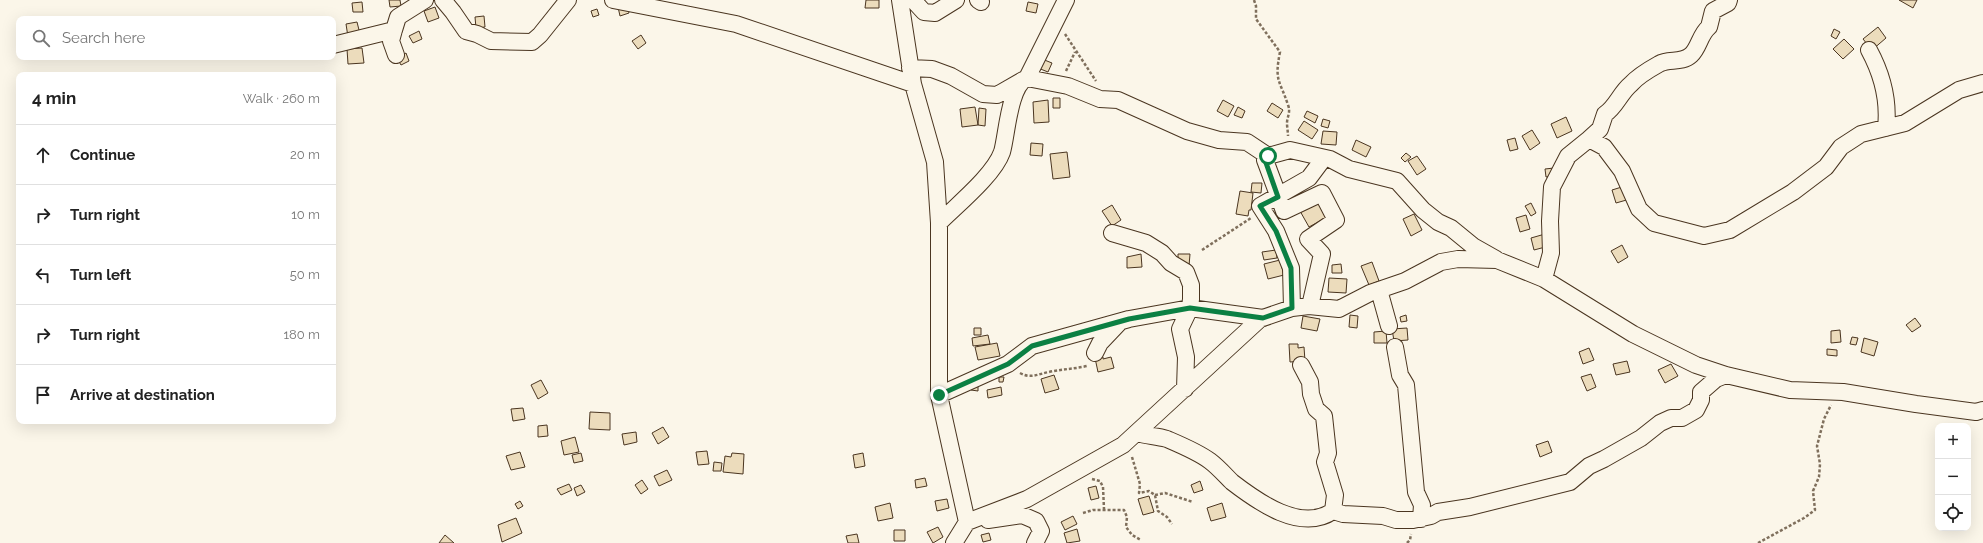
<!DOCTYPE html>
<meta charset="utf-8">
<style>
:root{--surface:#fff;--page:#f2f2f2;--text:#222;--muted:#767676;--line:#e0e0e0}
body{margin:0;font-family:Raleway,sans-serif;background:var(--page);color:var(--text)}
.controls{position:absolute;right:12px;bottom:12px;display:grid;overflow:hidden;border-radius:8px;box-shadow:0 4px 16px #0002}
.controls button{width:36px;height:36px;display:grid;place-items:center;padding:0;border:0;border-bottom:1px solid var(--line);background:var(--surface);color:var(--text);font:20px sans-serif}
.stop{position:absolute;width:12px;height:12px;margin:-9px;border:3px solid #0b8043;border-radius:50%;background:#fff}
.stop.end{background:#0b8043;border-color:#fff;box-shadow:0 1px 4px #0008}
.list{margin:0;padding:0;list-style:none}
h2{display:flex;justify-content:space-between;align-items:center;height:52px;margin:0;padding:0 16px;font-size:17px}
h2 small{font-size:13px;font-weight:400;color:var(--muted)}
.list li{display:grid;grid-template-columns:26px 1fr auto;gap:12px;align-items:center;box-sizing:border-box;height:60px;padding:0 16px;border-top:1px solid var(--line)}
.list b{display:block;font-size:15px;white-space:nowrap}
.list em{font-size:13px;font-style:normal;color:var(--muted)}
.icon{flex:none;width:22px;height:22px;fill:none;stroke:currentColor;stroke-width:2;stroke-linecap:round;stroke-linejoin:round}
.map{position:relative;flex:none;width:1983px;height:543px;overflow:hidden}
.search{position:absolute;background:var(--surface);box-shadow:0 4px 16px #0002;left:16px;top:16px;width:320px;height:44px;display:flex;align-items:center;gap:10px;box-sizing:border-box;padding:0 14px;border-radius:8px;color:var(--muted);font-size:15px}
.panel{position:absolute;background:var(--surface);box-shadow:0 4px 16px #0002;left:16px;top:72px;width:320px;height:352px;border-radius:8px}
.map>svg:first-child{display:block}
</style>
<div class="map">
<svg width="1983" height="543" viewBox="0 0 1983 543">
<rect width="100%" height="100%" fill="#fbf6e9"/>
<!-- building -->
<path fill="#ecdcbc" stroke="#4a3520" d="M 389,0 L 400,0 L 401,6 L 390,7 Z
M 866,0 L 879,0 L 879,8 L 865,8 Z
M 1899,0 L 1917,0 L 1913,8 Z
M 362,2 L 363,12 L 353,12 L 352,3 Z
M 1028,2 L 1038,4 L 1036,13 L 1026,11 Z
M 627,4 L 629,13 L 620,16 L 618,7 Z
M 435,7 L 439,18 L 428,22 L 424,11 Z
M 597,9 L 599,15 L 593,17 L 591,11 Z
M 484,16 L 485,27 L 476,28 L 475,17 Z
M 357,22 L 360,34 L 348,37 L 346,24 Z
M 1878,27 L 1886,38 L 1872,50 L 1863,39 Z
M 1834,29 L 1840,32 L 1836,39 L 1831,36 Z
M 419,31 L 422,39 L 413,43 L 409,36 Z
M 641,35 L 646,43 L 638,49 L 632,41 Z
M 1844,39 L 1854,49 L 1843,59 L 1833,49 Z
M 362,48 L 364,63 L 348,64 L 347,49 Z
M 406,53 L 409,61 L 401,65 L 397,58 Z
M 1042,59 L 1052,63 L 1048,72 L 1038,68 Z
M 1053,98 L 1060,98 L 1060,108 L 1053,108 Z
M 1048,100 L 1049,122 L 1034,123 L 1033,102 Z
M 1223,100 L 1234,106 L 1228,117 L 1217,111 Z
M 1272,103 L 1283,110 L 1278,118 L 1267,111 Z
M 975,107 L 978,125 L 962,127 L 960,109 Z
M 1238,107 L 1245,111 L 1242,118 L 1234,115 Z
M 979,108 L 986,109 L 985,126 L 978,125 Z
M 1307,111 L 1318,116 L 1315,123 L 1304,117 Z
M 1566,117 L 1572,131 L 1557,138 L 1551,124 Z
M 1323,119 L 1330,121 L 1328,128 L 1321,126 Z
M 1304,121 L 1318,130 L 1312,139 L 1298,130 Z
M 1532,130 L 1540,143 L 1530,150 L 1522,136 Z
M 1323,131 L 1337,132 L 1336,145 L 1321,144 Z
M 1515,138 L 1518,149 L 1510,151 L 1507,140 Z
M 1356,140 L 1371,147 L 1366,157 L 1352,150 Z
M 1031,143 L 1043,144 L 1042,156 L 1030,155 Z
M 1067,152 L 1070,177 L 1053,179 L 1050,154 Z
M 1406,153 L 1411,157 L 1405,162 L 1401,158 Z
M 1417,156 L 1426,169 L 1417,175 L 1408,161 Z
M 1554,168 L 1555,176 L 1546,177 L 1545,169 Z
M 1252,183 L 1262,183 L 1261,193 L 1251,192 Z
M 1625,186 L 1630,199 L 1616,203 L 1612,190 Z
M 1240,191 L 1253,193 L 1251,210 L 1249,210 L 1248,216 L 1236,214 Z
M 1320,199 L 1329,216 L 1309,227 L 1300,211 Z
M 1531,203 L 1536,213 L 1531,216 L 1525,206 Z
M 1112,205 L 1121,220 L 1112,226 L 1102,211 Z
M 1414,214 L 1422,230 L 1411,236 L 1403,219 Z
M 1526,215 L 1530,229 L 1520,232 L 1516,218 Z
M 1545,234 L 1549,246 L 1534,250 L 1531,238 Z
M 1622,245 L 1628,257 L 1618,263 L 1611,251 Z
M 1276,250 L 1277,258 L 1264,260 L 1262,252 Z
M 1141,254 L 1142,267 L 1127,268 L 1127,257 Z
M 1178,254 L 1190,254 L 1189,266 L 1178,267 Z
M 1280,260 L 1284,275 L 1268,279 L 1264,264 Z
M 1372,262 L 1379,281 L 1369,285 L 1361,266 Z
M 1341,264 L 1342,273 L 1332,273 L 1332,265 Z
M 1329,278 L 1347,279 L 1346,293 L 1328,292 Z
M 1350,315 L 1358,316 L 1357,328 L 1349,327 Z
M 1406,315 L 1407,321 L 1401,322 L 1400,317 Z
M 1303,316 L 1320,319 L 1317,331 L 1301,328 Z
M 1915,318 L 1921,326 L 1912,332 L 1906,325 Z
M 974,328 L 981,328 L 981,335 L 974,335 Z
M 1407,328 L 1408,340 L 1394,341 L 1392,329 Z
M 1840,330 L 1841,342 L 1831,343 L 1831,331 Z
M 1386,331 L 1387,343 L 1374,343 L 1374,332 Z
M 988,335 L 990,344 L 973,346 L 972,338 Z
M 1852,337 L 1858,338 L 1856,345 L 1850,344 Z
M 1864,338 L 1878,342 L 1874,356 L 1861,352 Z
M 997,343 L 1000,356 L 978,360 L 975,347 Z
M 1289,344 L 1298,344 L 1298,348 L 1304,347 L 1305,361 L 1290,362 Z
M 1589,348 L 1594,360 L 1583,364 L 1579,352 Z
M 1827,349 L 1837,350 L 1837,356 L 1827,355 Z
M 1103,357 L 1103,359 L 1111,357 L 1114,368 L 1098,372 L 1095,358 Z
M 1627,361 L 1630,372 L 1616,375 L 1613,364 Z
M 1671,364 L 1678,376 L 1665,383 L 1658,370 Z
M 1591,374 L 1596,387 L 1587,391 L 1581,377 Z
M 1054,375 L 1059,389 L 1045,393 L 1041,379 Z
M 999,377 L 1004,377 L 1003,382 L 999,382 Z
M 541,380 L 548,393 L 538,399 L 531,385 Z
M 972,385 L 978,386 L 978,391 L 971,390 Z
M 1001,387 L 1002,395 L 988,398 L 987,390 Z
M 523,408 L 525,419 L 513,421 L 511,409 Z
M 590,412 L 610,413 L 610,430 L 589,429 Z
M 547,425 L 548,436 L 538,437 L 538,426 Z
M 663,427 L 669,437 L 658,444 L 652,433 Z
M 636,432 L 637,442 L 624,445 L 622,434 Z
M 575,437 L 579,452 L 564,455 L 561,441 Z
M 1548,441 L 1552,452 L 1540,457 L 1536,445 Z
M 707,451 L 709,464 L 698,465 L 696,452 Z
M 520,452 L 525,467 L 511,470 L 506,456 Z
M 581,453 L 583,461 L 574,463 L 572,455 Z
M 732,453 L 744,454 L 743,474 L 723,472 L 725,456 L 731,457 Z
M 863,453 L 865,466 L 855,468 L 853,455 Z
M 714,462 L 722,463 L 721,471 L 713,471 Z
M 667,470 L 672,480 L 659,486 L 654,476 Z
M 925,478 L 927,486 L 916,488 L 915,480 Z
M 642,480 L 648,489 L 641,494 L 635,485 Z
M 1200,481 L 1203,490 L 1194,493 L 1191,485 Z
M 569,484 L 572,490 L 561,495 L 557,489 Z
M 581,485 L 585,492 L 577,496 L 574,488 Z
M 1096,486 L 1099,498 L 1091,500 L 1088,488 Z
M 1149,496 L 1154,512 L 1143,515 L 1138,499 Z
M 947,499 L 949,508 L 937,511 L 935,501 Z
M 520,501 L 523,506 L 518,509 L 515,504 Z
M 890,503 L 893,518 L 878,521 L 875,507 Z
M 1222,503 L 1226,517 L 1211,521 L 1207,508 Z
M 1073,516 L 1077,524 L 1065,530 L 1061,522 Z
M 516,518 L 522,533 L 502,542 L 498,525 Z
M 938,527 L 943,537 L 933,543 L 927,532 Z
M 1077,529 L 1080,541 L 1067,543 L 1064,533 Z
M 894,530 L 905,530 L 905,541 L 894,541 Z
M 989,533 L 991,540 L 983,542 L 981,535 Z
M 857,534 L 859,543 L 848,543 L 846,536 Z
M 445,535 L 454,543 L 439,543 Z"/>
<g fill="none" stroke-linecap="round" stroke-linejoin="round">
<!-- minor casing -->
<g stroke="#4a3520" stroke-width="18">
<path id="minor" d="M 443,0 L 453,12 L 466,31 L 477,34 L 491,41 L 532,42 L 540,35 L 568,0
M 613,0 L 736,24 L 913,84
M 900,0 L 913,84 L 935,162 L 939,223 L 939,395 L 967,522 L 954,543
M 913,0 L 924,12 L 935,13 L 956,0
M 978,0 L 981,2
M 394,30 L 391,41 L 396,55
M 333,45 L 394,30 L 398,17 L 425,0
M 1869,50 C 1882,74 1889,101 1886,128
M 910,68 L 932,69 L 951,76 L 983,94 L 997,95 L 1023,80
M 1027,78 L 1068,86 L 1100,99 L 1118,100 L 1187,131 L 1219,140 L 1247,142 L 1268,156
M 1589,139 L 1600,129 L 1605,114 C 1616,107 1620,93 1631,84 C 1638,76 1650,69 1659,64 C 1669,58 1681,64 1691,55 C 1699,48 1700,34 1709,27 L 1713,11 L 1728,3 L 1729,0
M 939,223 C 957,205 994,175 1002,152 C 1007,135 1009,86 1027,78 L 1066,0
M 1112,233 L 1146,243 L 1162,253 L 1171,263 L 1186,272 L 1191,285 L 1191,299 L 1190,308 L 1180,329 L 1186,357 L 1185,389
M 1544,279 L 1551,253 L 1550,221 L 1552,187 L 1568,156 L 1589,139 L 1604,147 L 1622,171 L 1639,209 L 1654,223 L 1704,236 L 1730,230 L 1793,192 L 1826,167 L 1841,147 L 1861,134 L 1905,123 L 1959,90 L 1983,83
M 1379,290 L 1389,326
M 1310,306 L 1322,254 L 1308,239 L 1336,220 L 1322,193 L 1284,211 L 1265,160 L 1268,156 L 1290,150 L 1330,159 L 1349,169 L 1397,181 L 1423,210 L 1438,222 L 1451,228 L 1473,246 L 1496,259
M 1292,308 L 1291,268 L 1276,231 L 1260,206 L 1309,178 L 1324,158
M 1395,347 L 1400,375 L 1406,385 L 1416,492 L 1422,505 L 1421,519
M 1095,353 L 1100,343 L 1119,323
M 939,395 L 1008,364 L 1032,346 L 1129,319 L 1190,308 L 1263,318
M 1137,433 C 1147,436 1157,436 1167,439 C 1181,445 1198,452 1210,461 C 1218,467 1225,475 1232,482 C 1258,502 1301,533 1333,511 L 1335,495 L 1325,462 L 1328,453 L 1324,416 L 1316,409 L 1311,394 L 1310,382 L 1301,365
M 1333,511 L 1343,514 L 1383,516 L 1396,520 L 1413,520 L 1431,516 L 1438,512 L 1470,507 L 1570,482 L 1589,466 L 1604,459 L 1641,438 L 1660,423 L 1671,418 L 1682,418 L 1696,410 L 1701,400 L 1701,392 L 1716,379 L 1726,375
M 988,520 L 1022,515 L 1036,521 L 1041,531 L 1035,543
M 967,522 L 1027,499 L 1123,445 L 1260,319 L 1292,308 L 1309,306 L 1339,309 L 1370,293 L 1405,281 L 1441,262 L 1458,259 L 1497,260 L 1544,279 L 1633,334 L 1696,365 L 1726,375 L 1790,390 L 1843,392 L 1916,404 L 1976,412 L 1983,410"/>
</g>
<!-- path -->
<path stroke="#7f6f5c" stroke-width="2.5" stroke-dasharray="3 2" stroke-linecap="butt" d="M 1254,0 L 1256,6 L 1256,19 L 1280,52 C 1274,82 1280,80 1288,105 C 1291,112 1287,117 1287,123 C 1287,127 1288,132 1288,136
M 1065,34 L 1096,81
M 1066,71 L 1075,52
M 1202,250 L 1251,218
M 1020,373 C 1031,379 1038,374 1049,372 C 1062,369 1074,369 1087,366
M 1132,457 L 1140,484 L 1139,493 L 1149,491 L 1155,495 L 1158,511 L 1167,517 L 1172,524
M 1092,479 L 1100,481 L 1103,487 L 1104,509
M 1155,495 L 1165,493 L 1193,502
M 1083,513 L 1093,510 L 1124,510 L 1127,517 L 1126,527 L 1132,535 L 1141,540
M 1407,543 L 1410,540 L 1411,534
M 1758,543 L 1804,518 L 1815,510 L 1813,491 L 1819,477 L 1820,464 L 1817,446 L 1824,419 L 1831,405"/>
<!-- minor -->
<use href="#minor" stroke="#fbf6e9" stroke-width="16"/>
</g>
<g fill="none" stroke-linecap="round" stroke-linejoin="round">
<!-- route -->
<path stroke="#0b8043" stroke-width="5" d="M 939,395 L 1008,364 L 1032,346 L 1129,319 L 1190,308 L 1263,318 L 1292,308 L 1291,268 L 1276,231 L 1260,206 L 1278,197 L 1265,160 L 1268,156"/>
</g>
</svg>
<div class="controls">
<button>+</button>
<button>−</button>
<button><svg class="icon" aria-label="locate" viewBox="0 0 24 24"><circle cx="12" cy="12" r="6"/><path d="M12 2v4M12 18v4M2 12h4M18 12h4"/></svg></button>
</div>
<div class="stop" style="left:1268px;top:156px"></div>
<div class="stop end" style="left:939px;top:395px"></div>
<div class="search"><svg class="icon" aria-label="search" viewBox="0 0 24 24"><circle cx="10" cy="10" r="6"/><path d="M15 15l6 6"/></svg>Search here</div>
<section class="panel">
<h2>4 min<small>Walk · 260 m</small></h2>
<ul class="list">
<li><svg class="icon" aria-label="ahead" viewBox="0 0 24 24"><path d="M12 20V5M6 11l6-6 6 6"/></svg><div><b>Continue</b></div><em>20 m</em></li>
<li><svg class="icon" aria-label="right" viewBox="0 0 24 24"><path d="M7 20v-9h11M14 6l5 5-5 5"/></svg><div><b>Turn right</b></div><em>10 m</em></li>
<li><svg class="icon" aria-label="left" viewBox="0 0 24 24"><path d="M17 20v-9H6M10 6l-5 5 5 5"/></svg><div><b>Turn left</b></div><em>50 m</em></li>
<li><svg class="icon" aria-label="right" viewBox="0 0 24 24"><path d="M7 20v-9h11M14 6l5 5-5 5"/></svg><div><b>Turn right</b></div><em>180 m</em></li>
<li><svg class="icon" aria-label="arrive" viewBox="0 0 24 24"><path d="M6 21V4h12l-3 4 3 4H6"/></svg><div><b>Arrive at destination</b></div></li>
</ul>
</section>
</div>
